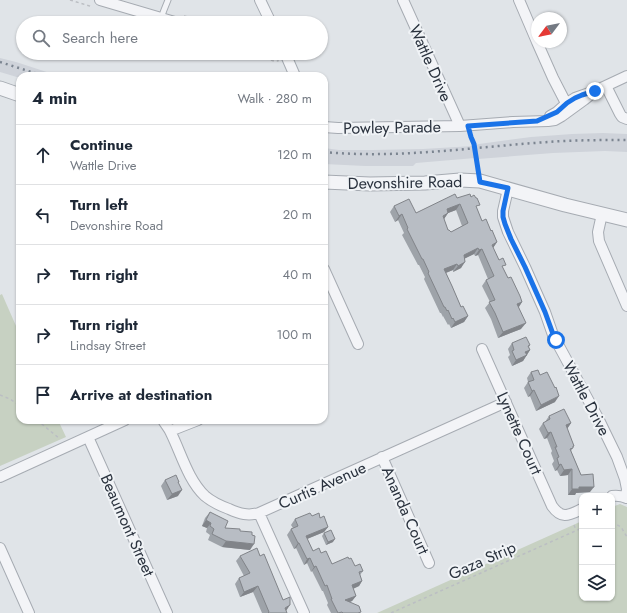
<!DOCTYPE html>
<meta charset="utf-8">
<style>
:root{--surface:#fff;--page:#f6f6f7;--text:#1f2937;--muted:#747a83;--line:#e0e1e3}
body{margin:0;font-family:Jost,sans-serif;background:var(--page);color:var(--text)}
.controls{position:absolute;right:12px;bottom:12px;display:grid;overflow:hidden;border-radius:8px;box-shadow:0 1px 3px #0004}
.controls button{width:36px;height:36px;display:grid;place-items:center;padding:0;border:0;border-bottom:1px solid var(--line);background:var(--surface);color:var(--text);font:20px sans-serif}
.compass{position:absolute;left:531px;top:12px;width:36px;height:36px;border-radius:50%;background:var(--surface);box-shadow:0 1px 3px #0004;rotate:238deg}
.stop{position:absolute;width:12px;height:12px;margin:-9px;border:3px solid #1a73e8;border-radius:50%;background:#fff}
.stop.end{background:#1a73e8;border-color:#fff;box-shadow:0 1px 4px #0008}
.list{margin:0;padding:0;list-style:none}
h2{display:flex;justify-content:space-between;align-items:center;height:52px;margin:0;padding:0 16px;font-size:17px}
h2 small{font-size:13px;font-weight:400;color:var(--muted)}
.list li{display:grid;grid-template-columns:26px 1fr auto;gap:12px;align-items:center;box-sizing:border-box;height:60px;padding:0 16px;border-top:1px solid var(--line)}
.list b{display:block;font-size:15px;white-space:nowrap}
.list p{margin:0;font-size:13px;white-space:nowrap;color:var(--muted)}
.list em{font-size:13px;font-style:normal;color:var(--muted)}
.icon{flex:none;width:22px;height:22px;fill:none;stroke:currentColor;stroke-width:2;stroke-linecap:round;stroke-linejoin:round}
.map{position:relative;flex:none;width:627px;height:613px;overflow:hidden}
.search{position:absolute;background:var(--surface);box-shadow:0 1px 3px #0004;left:16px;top:16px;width:312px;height:44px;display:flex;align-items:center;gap:10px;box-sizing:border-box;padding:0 14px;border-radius:22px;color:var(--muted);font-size:15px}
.panel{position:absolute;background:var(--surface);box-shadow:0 1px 3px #0004;left:16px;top:72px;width:312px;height:352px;border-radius:12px}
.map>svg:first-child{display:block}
</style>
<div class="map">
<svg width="627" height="613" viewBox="0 0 627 613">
<rect width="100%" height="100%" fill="#e0e4e8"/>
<!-- built -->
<path fill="#cfd3da" d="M 0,58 L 16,62 L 59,76 L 20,76 L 20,78 L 0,72 Z
M 603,133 L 627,134 L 627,152 L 605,151 L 553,153 L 478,159 L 476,145 L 479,144 L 531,137 L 572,134 Z
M 473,146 L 475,158 L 416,163 L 413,166 L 365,166 L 324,164 L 324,148 L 339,150 L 373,150 L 423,149 Z"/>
<!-- green -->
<path fill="#c7d1c2" d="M 2,294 L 20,335 L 20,420 L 58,420 L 66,437 L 0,466 L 0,295 Z
M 620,504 L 627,507 L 627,613 L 377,613 L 582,521 L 582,598 L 612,598 L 612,507 Z"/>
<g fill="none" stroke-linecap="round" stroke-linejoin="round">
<!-- service casing -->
<g stroke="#a6abb2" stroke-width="7">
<path id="service" d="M 161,18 L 164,10 L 168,0"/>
</g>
<!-- minor casing -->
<g stroke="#a6abb2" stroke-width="12">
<path id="minor" d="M 100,0 L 178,23
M 260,0 L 271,23
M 403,0 L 460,126
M 519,0 L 537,42
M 537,42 L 553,78 L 569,109
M 285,53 L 295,76
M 606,86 L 620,114 L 622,117 L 627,119
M 550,116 L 557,112 L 567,103 L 575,98 L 595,91 L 627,76
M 324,127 L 338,128 L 460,126 L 513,122 L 548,121 L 555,120 L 562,116 L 584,100 L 595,91
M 508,189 L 503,211 L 503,217 L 508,232 L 525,267 L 545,312 L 553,335 L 598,418 L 617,457 L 625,479 L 627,489 L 626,498
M 602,214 L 598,232 L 599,241 L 627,306
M 324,269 L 358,344
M 482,349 L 552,506 C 562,520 569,515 582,509
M 163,420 C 165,424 169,428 171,433 C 181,453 188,480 205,496 C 212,502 221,506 229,509 C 240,514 248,516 259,513 L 506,402
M 170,431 L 198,420
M 88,437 L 167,613
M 382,457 L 429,563
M 0,477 L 125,420
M 612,496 C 618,495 622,496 627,498
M 259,513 L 304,613
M 0,548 L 29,613"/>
</g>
<!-- tertiary casing -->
<g stroke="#a6abb2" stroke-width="15">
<path id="tertiary" d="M 0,88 L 20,95
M 324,182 L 370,184 L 425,183 L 460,180 L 480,181 L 565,205 L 627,220"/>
</g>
<!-- path -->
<path stroke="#bbbec3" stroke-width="1.5" stroke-dasharray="3 3" stroke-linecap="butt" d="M 70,0 L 93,7
M 184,16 L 208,23
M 248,53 L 274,61 L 278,61 L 278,60
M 471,135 L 474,144 L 478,171
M 0,395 L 10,399 L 20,406
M 37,420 L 60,439
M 612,522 L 621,527 L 627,537
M 574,525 L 576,530
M 391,613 L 582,528"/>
<!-- service -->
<use href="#service" stroke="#f3f4f7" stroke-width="5"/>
<!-- minor -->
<use href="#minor" stroke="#f3f4f7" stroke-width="10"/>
<!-- tertiary -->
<use href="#tertiary" stroke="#f3f4f7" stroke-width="13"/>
<!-- rail -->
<path stroke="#7b8490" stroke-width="2.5" stroke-dasharray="2 4" stroke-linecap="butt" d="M 0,62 L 44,76
M 324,152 C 399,159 473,147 548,142 C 574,140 601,140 627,140"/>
</g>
<!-- wall -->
<path fill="#9ea3a9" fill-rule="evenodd" d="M 457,198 L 477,209 L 482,221 L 491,231 L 497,242 L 493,248 L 508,278 L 522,302 L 519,307 L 521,329 L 498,338 L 491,319 L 485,308 L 490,302 L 482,286 L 486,280 L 488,279 L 478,255 L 475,256 L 474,254 L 465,258 L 461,268 L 453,272 L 453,270 L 446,273 L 461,307 L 468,316 L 464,322 L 451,328 L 449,324 L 448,325 L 443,316 L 443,317 L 441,313 L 440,313 L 424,279 L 425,277 L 419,265 L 418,265 L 402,235 L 404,233 L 398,220 L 395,222 L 390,212 L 394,206 L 416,213 ZM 456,210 L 462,226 L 451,232 L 448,230 L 444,219 L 448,213 Z
M 512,343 L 530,345 L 529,347 L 530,350 L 523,361 L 512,366 L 508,357 L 510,355 L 508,349 Z
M 531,372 L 540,375 L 555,402 L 536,411 L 530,396 L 528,397 L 524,388 L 528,382 L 527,378 Z
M 549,416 L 571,423 L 567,429 L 574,446 L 571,451 L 581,475 L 590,492 L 576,493 L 575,495 L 568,495 L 568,475 L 560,476 L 557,470 L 555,471 L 552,464 L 554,461 L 551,453 L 552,451 L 547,438 L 544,439 L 539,429 L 543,423 L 545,422 Z
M 165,480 L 179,482 L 178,483 L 178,496 L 167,500 L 161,486 Z
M 210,512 L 225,528 L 240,531 L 250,550 L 222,547 L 208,540 L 210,535 L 206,532 L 207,528 L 202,526 L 205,518 Z
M 312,516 L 320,518 L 328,527 L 324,532 L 307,539 L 313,551 L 321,553 L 332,564 L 349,559 L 355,566 L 363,571 L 360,575 L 362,581 L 359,586 L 353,589 L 356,596 L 352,601 L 349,602 L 360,613 L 331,613 L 327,605 L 328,603 L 323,591 L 322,591 L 312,571 L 311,572 L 307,563 L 304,565 L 296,548 L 294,549 L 287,535 L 291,529 L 293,528 L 291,525 L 295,519 Z
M 324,533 L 333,542 L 326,545 L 322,536 Z
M 240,556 L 286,611 L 287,613 L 262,613 L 253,592 L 240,597 L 235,584 L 239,578 L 244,576 L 236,561 Z"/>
<!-- shaded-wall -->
<path fill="#818489" d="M 460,204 L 456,210 L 443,215 L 447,209 Z
M 448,213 L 444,219 L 443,216 Z
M 402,214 L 398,220 L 395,222 L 399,216 Z
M 497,242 L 493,248 L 492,245 Z
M 478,248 L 474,254 L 460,261 L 464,255 Z
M 482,249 L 478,255 L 475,256 L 479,250 Z
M 465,262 L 461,268 L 453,272 L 458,266 Z
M 457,264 L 453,270 L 440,275 L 444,269 Z
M 522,302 L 518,308 L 517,304 Z
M 468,316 L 464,322 L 451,328 L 455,322 Z
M 526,323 L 521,329 L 498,338 L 503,332 Z
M 530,350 L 523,361 L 512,366 L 516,360 L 525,352 Z
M 534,390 L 530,396 L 528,397 L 532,391 Z
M 559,396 L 555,402 L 536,411 L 541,405 Z
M 571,423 L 567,429 L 566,425 Z
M 551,432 L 547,438 L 544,439 L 548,433 Z
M 561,464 L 557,470 L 555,471 L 559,465 Z
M 572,469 L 568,475 L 560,476 L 564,470 Z
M 579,487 L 594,487 L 590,492 L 576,493 L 575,495 L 568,495 L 572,489 Z
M 182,490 L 178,496 L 167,500 L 172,494 Z
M 206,520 L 211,523 L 207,528 L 202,526 Z
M 328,527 L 324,532 L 302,541 L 306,536 Z
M 335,539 L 333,542 L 326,545 L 328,542 Z
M 226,541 L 254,544 L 250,550 L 222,547 Z
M 298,543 L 299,543 L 296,548 L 294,549 Z
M 310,558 L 307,563 L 304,565 L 307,559 Z
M 316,566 L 312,571 L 311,572 L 314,567 Z
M 362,581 L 359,586 L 348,591 L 352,585 Z
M 258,586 L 253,592 L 240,597 L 244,592 Z
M 356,596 L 352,601 L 341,606 L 345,600 Z
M 290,605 L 286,611 L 285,608 Z"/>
<!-- building -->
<path fill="#b8bdc4" stroke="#818489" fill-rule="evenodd" d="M 455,194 L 457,198 L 470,194 L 471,197 L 474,195 L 476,198 L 477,198 L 480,205 L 476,206 L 482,221 L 486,219 L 491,231 L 492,230 L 497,242 L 492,245 L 499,260 L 503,258 L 506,265 L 502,266 L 508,278 L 511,277 L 520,296 L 522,302 L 517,304 L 526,323 L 503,332 L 495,313 L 489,302 L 495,300 L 486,280 L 494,276 L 482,249 L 479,250 L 478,248 L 464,255 L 465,262 L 458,266 L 457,264 L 444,269 L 452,286 L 461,307 L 463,306 L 468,316 L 455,322 L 453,318 L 452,319 L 448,310 L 447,311 L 445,307 L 444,307 L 428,273 L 429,272 L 423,259 L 422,259 L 407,229 L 408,228 L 402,214 L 399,216 L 394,206 L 409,199 L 416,213 ZM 460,204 L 468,223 L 451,232 L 449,230 L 448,230 L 443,216 L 448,213 L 447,209 Z
M 526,337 L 530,345 L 528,346 L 530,350 L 525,352 L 527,355 L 516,360 L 512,351 L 514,350 L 512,343 Z
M 538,370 L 540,375 L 547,372 L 555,388 L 556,387 L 559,396 L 541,405 L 534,390 L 532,391 L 528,382 L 534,380 L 531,372 Z
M 564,409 L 571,423 L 566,425 L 574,446 L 573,446 L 573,448 L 570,449 L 581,475 L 593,474 L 594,487 L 579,487 L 579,489 L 572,489 L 572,469 L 564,470 L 561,464 L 559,465 L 557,458 L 559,457 L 555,447 L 557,447 L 551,432 L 548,433 L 543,423 L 550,419 L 549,416 Z
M 176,475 L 179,482 L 178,482 L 182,490 L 172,494 L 165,480 Z
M 210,512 L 228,521 L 225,528 L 240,529 L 240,531 L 252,532 L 252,535 L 255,536 L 254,544 L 226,541 L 212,534 L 214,529 L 210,526 L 211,523 L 206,520 Z
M 310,513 L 312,516 L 319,513 L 320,518 L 324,516 L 328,527 L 306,536 L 313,551 L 319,548 L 321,553 L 326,551 L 332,564 L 348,557 L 349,559 L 351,558 L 355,566 L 360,564 L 363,571 L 359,572 L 362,581 L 352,585 L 356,596 L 345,600 L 359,606 L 361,612 L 358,613 L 343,613 L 342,612 L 338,613 L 331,599 L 332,599 L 327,585 L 325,586 L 316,566 L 314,567 L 310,558 L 307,559 L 299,543 L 298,543 L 291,529 L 298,526 L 295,519 Z
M 331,530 L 335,539 L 328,542 L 324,533 Z
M 257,548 L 260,556 L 264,554 L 283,600 L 290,597 L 290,605 L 285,608 L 287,613 L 268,613 L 269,612 L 258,586 L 244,592 L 239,578 L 250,573 L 240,556 Z"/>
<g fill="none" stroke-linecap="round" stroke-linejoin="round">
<!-- route -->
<path stroke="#1a73e8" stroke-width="5" d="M 556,340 L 553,334 L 545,312 L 525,267 L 511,239 L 505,224 L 503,217 L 503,211 L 508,188 L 480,182 L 474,144 L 471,137 L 468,126 L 537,121 L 557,112 L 567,103 L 575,98 L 582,95 L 595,91"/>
</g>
<g text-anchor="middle" stroke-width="4" stroke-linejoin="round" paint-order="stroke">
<!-- street labels -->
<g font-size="16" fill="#2a323e" stroke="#f0f3f6">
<text transform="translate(431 63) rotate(66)" y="6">Wattle Drive</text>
<text transform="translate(392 127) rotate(-1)" y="6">Powley Parade</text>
<text transform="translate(405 182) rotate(-1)" y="6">Devonshire Road</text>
<text transform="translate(587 398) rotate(62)" y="6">Wattle Drive</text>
<text transform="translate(520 433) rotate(66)" y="6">Lynette Court</text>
<text transform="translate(322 485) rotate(-24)" y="6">Curtis Avenue</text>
<text transform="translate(406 510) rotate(66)" y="6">Ananda Court</text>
<text transform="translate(128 525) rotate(66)" y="6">Beaumont Street</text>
<text transform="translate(482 560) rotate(-24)" y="6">Gaza Strip</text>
</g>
</g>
</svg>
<div class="controls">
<button>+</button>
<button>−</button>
<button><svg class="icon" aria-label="layers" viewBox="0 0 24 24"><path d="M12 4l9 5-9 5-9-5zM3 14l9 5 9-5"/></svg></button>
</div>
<svg class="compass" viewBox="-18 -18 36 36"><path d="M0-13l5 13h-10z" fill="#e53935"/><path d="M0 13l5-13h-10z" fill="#747a83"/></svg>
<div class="stop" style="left:556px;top:340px"></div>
<div class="stop end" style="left:595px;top:91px"></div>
<div class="search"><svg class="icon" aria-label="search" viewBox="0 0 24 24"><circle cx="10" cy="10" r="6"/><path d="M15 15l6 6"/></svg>Search here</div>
<section class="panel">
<h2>4 min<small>Walk · 280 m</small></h2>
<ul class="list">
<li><svg class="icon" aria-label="ahead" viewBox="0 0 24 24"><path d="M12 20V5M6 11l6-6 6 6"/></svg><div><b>Continue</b><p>Wattle Drive</p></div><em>120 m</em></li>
<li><svg class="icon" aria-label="left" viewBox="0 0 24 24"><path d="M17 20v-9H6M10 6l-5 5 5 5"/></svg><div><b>Turn left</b><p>Devonshire Road</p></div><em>20 m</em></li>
<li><svg class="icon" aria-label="right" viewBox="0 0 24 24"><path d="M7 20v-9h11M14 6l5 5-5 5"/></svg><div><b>Turn right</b></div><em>40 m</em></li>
<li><svg class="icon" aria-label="right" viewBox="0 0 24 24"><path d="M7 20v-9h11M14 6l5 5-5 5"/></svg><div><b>Turn right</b><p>Lindsay Street</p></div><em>100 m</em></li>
<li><svg class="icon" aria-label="arrive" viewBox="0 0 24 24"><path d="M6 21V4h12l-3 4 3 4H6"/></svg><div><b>Arrive at destination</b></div></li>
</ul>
</section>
</div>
